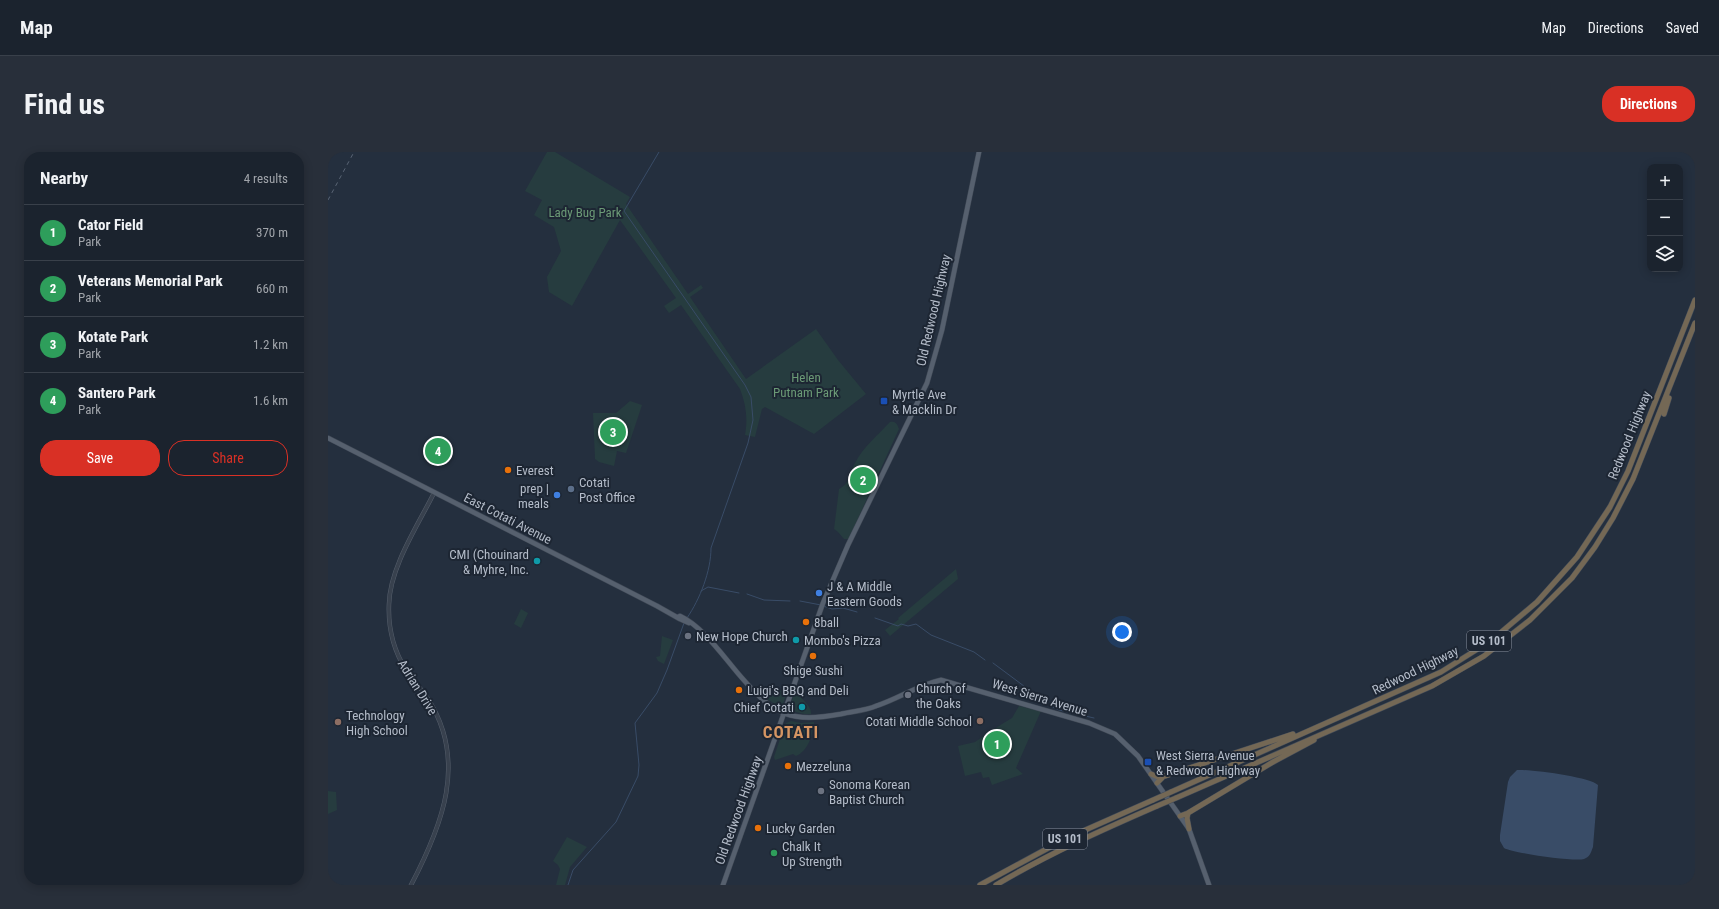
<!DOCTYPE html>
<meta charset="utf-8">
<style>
:root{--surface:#1b232e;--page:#282f3a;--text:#f1f3f6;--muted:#a0a4aa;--line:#39404a;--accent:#d93025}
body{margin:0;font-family:"Roboto Condensed",sans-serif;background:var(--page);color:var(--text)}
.controls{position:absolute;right:12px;top:12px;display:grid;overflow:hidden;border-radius:8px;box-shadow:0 2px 10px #0003}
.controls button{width:36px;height:36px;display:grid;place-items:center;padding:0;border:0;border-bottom:1px solid var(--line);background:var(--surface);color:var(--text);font:20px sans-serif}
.you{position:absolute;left:794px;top:480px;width:14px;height:14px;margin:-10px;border:3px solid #fff;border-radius:50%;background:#1a73e8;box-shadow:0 0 0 6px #1a73e833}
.badge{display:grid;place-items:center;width:26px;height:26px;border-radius:50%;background:var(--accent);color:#fff;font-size:13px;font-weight:700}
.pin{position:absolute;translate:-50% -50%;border:2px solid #fff;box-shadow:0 1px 4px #0006}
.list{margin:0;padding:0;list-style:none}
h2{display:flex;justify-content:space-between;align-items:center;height:52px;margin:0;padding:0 16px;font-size:17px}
h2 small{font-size:13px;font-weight:400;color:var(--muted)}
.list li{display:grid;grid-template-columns:26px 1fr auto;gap:12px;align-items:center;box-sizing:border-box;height:56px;padding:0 16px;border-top:1px solid var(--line)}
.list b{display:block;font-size:15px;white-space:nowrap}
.list p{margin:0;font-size:13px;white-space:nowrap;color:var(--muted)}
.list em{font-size:13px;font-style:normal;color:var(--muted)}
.actions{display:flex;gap:8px;padding:12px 16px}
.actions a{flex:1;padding:9px 0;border:1px solid var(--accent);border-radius:16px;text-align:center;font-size:14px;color:var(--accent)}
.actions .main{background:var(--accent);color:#fff}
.icon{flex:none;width:22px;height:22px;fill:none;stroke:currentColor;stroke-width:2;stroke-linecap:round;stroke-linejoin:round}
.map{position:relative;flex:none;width:1367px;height:733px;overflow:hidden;border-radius:16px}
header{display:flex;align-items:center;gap:24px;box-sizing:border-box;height:56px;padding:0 20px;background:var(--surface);border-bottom:1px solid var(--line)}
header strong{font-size:19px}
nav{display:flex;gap:22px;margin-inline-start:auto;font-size:14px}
.intro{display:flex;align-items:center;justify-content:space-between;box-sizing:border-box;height:96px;padding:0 24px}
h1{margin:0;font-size:28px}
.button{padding:10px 18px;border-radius:16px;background:var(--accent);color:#fff;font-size:14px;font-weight:700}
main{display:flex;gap:24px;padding:0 24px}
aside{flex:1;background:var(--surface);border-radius:16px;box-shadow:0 2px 10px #0003}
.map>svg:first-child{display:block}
</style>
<header>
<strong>Map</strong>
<nav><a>Map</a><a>Directions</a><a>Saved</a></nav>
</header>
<div class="intro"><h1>Find us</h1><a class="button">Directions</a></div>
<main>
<aside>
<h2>Nearby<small>4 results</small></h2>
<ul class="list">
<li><span class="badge" style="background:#2e9e5b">1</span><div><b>Cator Field</b><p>Park</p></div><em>370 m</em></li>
<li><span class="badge" style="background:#2e9e5b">2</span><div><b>Veterans Memorial Park</b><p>Park</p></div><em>660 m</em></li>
<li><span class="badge" style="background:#2e9e5b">3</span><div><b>Kotate Park</b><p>Park</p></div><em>1.2 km</em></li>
<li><span class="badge" style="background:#2e9e5b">4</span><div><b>Santero Park</b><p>Park</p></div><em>1.6 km</em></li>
</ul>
<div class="actions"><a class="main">Save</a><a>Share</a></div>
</aside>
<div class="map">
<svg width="1367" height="733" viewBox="0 0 1367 733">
<rect width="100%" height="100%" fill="#242f3e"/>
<!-- green -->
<path fill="#263c3f" d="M 219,0 L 227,0 L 302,45 L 298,52 L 360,142 L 373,133 L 375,136 L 362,145 L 418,227 L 488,177 L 510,208 L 538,242 L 486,282 L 437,255 L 434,257 L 427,285 L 417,283 C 420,266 418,253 412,237 L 353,153 L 341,161 L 336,154 L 348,146 L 292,68 L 244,154 L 221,140 L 219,125 L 233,99 L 226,75 L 206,63 L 214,48 L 197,39 Z
M 302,249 L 314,253 L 298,301 L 289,299 L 286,314 L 271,310 L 267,307 L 265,261 L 288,261 Z
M 562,270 C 568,269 569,272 571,277 L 521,386 L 520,387 L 516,387 L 510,380 L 506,377 L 511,337 C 523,331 521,321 527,311 C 535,295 550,283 562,270 Z
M 108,287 L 119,292 L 120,295 L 112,310 L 100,303 Z
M 628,417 L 630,427 L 562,484 L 557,478 L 571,467 L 570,466 Z
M 193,457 L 200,461 L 193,476 L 186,472 Z
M 334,484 L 345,488 L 336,512 L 330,509 L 328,505 L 332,504 Z
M 459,535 L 460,537 L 455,552 L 450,554 L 436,545 L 437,542 L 455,538 Z
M 467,538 L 470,539 C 472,548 484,553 483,562 L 476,562 L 464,559 L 462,555 Z
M 691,554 L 713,559 L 688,616 L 695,622 L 664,633 L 661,625 L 655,626 L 653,620 L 637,624 L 630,594 L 647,590 L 674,572 L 684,566 Z
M 463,569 L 473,571 L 486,570 C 485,583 480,599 468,604 L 465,602 L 447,608 L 446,605 L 456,575 L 458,571 Z
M 0,639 L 8,640 L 9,658 L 0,662 Z
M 239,685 L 259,695 L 242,715 L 237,733 L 228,733 L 232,717 L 230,713 L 225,709 Z"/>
<!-- water -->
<path fill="#394c67" d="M 1189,618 C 1201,617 1262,625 1270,633 L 1265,695 C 1263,700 1262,705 1256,707 C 1247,710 1185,701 1176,696 L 1172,689 L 1172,683 L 1180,630 L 1182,625 Z"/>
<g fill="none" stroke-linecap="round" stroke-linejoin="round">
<!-- stream -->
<path stroke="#394c67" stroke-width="1" d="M 331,0 L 296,59 L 417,233 L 423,245 L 425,268 L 420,291 L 383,396 C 383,419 372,447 359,466
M 373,439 L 380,435 L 411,441
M 419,442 L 436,448 L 462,449
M 472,449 L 493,453
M 495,454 L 504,457 L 515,456 L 529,460
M 547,466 L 570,474 L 573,472 L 580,474 L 588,472 L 603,483 L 646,500 L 657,508
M 665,511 L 716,549
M 723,554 L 731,558 L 766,566
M 240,733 L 245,718 L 288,670 L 310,624 L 311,613 L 307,571 L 329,541 L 339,518 L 356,471"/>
<!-- minor casing -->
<g stroke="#565f6c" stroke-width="4.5">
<path id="minor" d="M 83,733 C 114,674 140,609 100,547 C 93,537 85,528 78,518 C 66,499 60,475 61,452 C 62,415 90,373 106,341"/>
</g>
<!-- major casing -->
<g stroke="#414a57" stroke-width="5.5">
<path id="major" d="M 0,286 L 329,454 L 352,467 L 361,471
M 350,465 L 352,464 C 376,475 397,507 414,526 C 447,564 463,571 513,562 C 524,559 537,559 548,554 C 570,547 590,533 613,528 L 761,571 L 787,582 L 810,604 L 861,677 L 881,733
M 395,733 L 495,451 L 520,393 L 599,231 L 614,178 L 651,0"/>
</g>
<!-- highway casing -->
<g stroke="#434c59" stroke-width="6">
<path id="highway" d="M 1336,262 L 1341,246
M 823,622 L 830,625 L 837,624 L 965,582
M 829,631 L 836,624
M 843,640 L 1113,520 L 1164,488 L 1209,450 L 1249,405 L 1282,355 L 1300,319 L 1367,148
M 848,646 L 1104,534 L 1156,504 L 1202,468 L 1244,426 L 1267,395 L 1285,366 L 1305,327 L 1367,171
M 860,661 L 859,666 L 861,677
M 852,664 L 860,661 L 945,610 L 986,588
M 652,733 L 737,687 L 825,648
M 668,733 C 720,702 774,678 829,654"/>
</g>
<!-- minor -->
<use href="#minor" stroke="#38414e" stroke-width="3.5"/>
<!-- major -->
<use href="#major" stroke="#56606e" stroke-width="4.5"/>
<!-- highway -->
<use href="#highway" stroke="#746855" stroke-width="5"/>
<!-- rail -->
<path stroke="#5a6575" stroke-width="1" stroke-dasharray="4 4" stroke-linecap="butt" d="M 0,48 L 26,0"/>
<!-- highway-bridge casing -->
<g stroke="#434c59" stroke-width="6" stroke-linecap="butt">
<path id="highway-bridge" d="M 825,648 L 843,640
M 829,654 L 848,646"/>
</g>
<!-- highway-bridge -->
<use href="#highway-bridge" stroke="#746855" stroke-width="5"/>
</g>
<!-- markers -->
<g fill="#1a4fb4" stroke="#1d2633" stroke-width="1.5">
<rect x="552" y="245" width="8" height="8" rx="2"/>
<rect x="816" y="606" width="8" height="8" rx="2"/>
</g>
<g fill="#e8710a" stroke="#1d2633" stroke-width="1.5">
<circle cx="180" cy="318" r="4"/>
<circle cx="478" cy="470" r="4"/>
<circle cx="485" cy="504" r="4"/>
<circle cx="411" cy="538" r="4"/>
<circle cx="460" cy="614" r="4"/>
<circle cx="430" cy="676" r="4"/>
</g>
<circle fill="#5c6f8a" stroke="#1d2633" stroke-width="1.5" cx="243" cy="337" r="4"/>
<g fill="#3f7fe0" stroke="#1d2633" stroke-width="1.5">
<circle cx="229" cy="343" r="4"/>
<circle cx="491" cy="441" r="4"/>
</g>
<g fill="#0f9aa8" stroke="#1d2633" stroke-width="1.5">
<circle cx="209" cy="409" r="4"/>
<circle cx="468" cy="488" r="4"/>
<circle cx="474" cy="555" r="4"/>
</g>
<g fill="#6b7280" stroke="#1d2633" stroke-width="1.5">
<circle cx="360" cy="484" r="4"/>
<circle cx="580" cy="543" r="4"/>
<circle cx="493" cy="639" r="4"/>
</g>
<g fill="#8d6e63" stroke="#1d2633" stroke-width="1.5">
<circle cx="652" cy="569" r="4"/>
<circle cx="10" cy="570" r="4"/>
</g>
<circle fill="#2e9e5b" stroke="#1d2633" stroke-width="1.5" cx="446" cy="701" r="4"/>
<g text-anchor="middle" stroke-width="4" stroke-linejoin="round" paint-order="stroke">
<!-- shield labels -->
<g fill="#1d2633" stroke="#878f9c" stroke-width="1">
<rect x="1139" y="479" width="44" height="20" rx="3"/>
<rect x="715" y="677" width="44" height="20" rx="3"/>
</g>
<g font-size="12" font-weight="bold" fill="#b4bcc9">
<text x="1161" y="493">US 101</text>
<text x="737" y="691">US 101</text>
</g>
<!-- park labels -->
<g font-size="13" fill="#6b9a76" stroke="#1d2633">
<text x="257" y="65">Lady Bug Park</text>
<text x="478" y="230">Helen<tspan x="478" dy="15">Putnam Park</tspan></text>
</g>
<!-- street labels -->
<g font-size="13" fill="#b4bcc9" stroke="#1d2633">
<text transform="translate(605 158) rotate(-77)" y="5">Old Redwood Highway</text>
<text transform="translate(1301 283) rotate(-68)" y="5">Redwood Highway</text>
<text transform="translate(180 366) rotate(27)" y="5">East Cotati Avenue</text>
<text transform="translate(1087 518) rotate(-26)" y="5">Redwood Highway</text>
<text transform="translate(90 535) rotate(58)" y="5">Adrian Drive</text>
<text transform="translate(712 545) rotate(17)" y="5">West Sierra Avenue</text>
<text transform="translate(410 658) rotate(-70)" y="5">Old Redwood Highway</text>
</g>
<!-- poi labels -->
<g font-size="13" fill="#b4bcc9" stroke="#1d2633" text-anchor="start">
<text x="564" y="247">Myrtle Ave<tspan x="564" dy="15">&amp; Macklin Dr</tspan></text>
<text x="188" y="323">Everest</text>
<text x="251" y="335">Cotati<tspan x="251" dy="15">Post Office</tspan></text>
<text x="221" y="341" text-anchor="end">prep |<tspan x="221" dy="15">meals</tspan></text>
<text x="201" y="407" text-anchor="end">CMI (Chouinard<tspan x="201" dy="15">&amp; Myhre, Inc.</tspan></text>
<text x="499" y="439">J &amp; A Middle<tspan x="499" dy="15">Eastern Goods</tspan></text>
<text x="486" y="475">8ball</text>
<text x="368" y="489">New Hope Church</text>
<text x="476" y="493">Mombo's Pizza</text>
<text x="485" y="523" text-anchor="middle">Shige Sushi</text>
<text x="588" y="541">Church of<tspan x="588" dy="15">the Oaks</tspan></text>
<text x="419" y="543">Luigi's BBQ and Deli</text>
<text x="466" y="560" text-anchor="end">Chief Cotati</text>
<text x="18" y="568">Technology<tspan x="18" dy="15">High School</tspan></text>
<text x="644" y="574" text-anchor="end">Cotati Middle School</text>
<text x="828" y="608">West Sierra Avenue<tspan x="828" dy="15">&amp; Redwood Highway</tspan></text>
<text x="468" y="619">Mezzeluna</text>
<text x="501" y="637">Sonoma Korean<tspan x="501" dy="15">Baptist Church</tspan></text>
<text x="438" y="681">Lucky Garden</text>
<text x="454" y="699">Chalk It<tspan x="454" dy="15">Up Strength</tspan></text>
</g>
<!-- district labels -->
<g font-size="17" font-weight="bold" letter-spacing="1" fill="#d59563" stroke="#1d2633">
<text x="463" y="586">COTATI</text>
</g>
</g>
</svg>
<div class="controls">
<button>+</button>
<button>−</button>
<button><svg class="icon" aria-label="layers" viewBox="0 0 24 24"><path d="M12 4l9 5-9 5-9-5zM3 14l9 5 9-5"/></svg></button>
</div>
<div class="you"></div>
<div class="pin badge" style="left:669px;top:592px;background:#2e9e5b">1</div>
<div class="pin badge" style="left:535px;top:328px;background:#2e9e5b">2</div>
<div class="pin badge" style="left:285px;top:280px;background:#2e9e5b">3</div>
<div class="pin badge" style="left:110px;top:299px;background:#2e9e5b">4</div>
</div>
</main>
